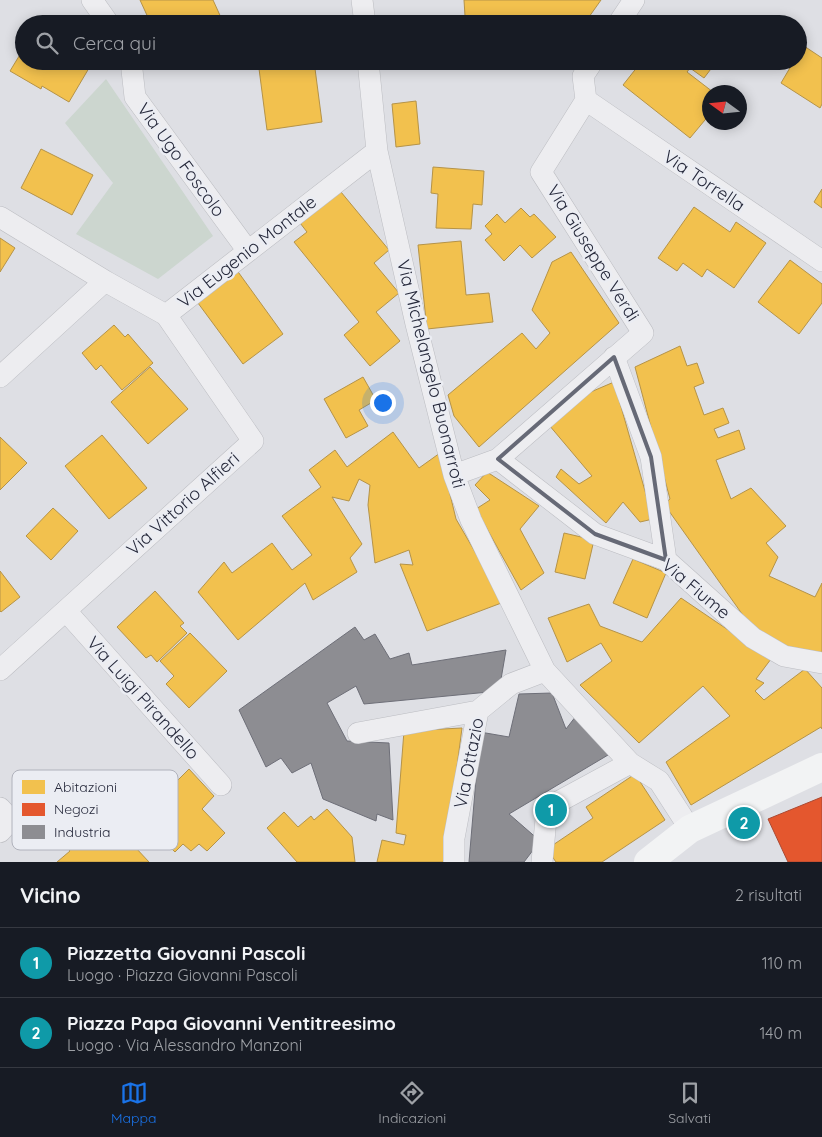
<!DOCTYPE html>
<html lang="it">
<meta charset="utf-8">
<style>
:root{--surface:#171b24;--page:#242831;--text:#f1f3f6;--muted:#9ea1a6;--line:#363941;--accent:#1a73e8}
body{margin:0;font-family:Quicksand,sans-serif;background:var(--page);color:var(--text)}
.compass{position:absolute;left:702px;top:85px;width:45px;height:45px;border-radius:50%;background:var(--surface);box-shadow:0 2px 12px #0003;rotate:285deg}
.you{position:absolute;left:382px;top:402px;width:18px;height:18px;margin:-12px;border:4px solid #fff;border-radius:50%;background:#1a73e8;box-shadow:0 0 0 8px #1a73e833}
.badge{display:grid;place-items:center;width:32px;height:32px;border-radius:50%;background:var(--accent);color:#fff;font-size:16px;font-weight:700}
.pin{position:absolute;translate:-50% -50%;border:2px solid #fff;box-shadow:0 1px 5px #0006}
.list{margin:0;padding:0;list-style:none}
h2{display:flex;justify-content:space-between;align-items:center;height:65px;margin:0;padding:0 20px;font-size:21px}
h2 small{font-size:16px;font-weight:400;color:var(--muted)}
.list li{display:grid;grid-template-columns:32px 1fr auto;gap:15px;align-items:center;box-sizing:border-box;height:70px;padding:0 20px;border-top:1px solid var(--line)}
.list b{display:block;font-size:19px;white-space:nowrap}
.list p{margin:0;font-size:16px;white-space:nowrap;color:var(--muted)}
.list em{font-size:16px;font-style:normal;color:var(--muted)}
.icon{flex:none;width:28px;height:28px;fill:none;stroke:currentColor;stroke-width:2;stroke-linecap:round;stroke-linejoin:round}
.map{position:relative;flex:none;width:822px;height:862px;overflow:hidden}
.search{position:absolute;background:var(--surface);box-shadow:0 2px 12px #0003;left:15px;right:15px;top:15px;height:55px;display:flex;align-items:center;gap:12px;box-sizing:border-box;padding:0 18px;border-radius:28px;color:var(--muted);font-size:19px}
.sheet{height:205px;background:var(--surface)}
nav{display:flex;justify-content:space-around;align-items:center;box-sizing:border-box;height:70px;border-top:1px solid var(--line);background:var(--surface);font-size:14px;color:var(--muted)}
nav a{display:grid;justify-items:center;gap:2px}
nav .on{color:var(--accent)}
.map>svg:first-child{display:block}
</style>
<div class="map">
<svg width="822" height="862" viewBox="0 0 822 862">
<rect width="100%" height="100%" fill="#dedfe4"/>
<!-- green -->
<path fill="#ccd6cf" d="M 106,79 L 213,236 L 158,279 L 76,234 L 113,183 L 65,123 Z"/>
<!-- homes -->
<path fill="#f2c14e" stroke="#b59348" d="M 140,0 L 213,0 L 223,22 L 219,24 L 151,24 Z
M 464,0 L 601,0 L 584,24 L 405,24 L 405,18 L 465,16 Z
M 804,46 L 822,58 L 822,104 L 820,108 L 781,83 L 794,61 L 798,61 L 798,55 Z
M 24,48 L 24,61 L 88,61 L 92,63 L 69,102 L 42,86 L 41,89 L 10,71 Z
M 258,61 L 314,61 L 322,122 L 267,130 Z
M 407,61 L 483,61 L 407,65 Z
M 642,61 L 717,61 L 704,78 L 690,68 L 687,72 L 713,92 L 710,92 L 710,114 L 690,138 L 623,85 Z
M 416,101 L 420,144 L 396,147 L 392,104 Z
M 41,149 L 93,175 L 72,215 L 21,188 Z
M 433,167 L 484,171 L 482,205 L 473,204 L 471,229 L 436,228 L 438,194 L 431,193 Z
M 336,186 L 389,250 L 374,263 L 399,293 L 376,312 L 400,341 L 370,366 L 344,335 L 359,322 L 294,242 L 307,232 L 297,219 Z
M 822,189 L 822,208 L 814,202 Z
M 694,207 L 730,232 L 736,222 L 766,243 L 734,288 L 707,269 L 702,277 L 683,263 L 677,271 L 658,258 Z
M 521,208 L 530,217 L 534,214 L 556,237 L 532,258 L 520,245 L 504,261 L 485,240 L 492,234 L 485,226 L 497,214 L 505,223 Z
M 0,238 L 15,248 L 0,272 Z
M 461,241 L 466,295 L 489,293 L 493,322 L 427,329 L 418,245 Z
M 571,252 L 619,323 L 479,447 L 454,416 L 448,395 L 522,333 L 536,349 L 550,333 L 532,310 L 552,262 Z
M 790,260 L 822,284 L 822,303 L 799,334 L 758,302 Z
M 236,269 L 283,334 L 243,364 L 195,299 Z
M 114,325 L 125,337 L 128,334 L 153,363 L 122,390 L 101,365 L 96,370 L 82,353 Z
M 680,346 L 687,366 L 697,363 L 704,383 L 694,387 L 704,415 L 723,408 L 729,423 L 714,429 L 718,438 L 739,430 L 745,449 L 716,460 L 731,499 L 751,488 L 786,526 L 766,543 L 778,557 L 769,576 L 815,597 L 822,583 L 822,653 L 762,642 L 664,504 L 670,499 L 635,367 Z
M 150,367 L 188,409 L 148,444 L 111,402 Z
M 363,377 L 376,400 L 359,410 L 368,426 L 346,438 L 324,399 Z
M 614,382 L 653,519 L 640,522 L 623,502 L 606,523 L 556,477 L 561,469 L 579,484 L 592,476 L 549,425 L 586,394 Z
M 393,432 L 419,468 L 440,453 L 456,519 L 504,602 L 427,631 L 400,564 L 413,565 L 409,550 L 375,563 L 368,505 L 370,485 L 359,479 L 349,501 L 332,497 L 362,544 L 350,558 L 357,572 L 313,600 L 305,583 L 238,640 L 198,592 L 224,562 L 232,573 L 272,543 L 292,570 L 312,555 L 282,516 L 321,487 L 309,470 L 335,450 L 347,467 Z
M 102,435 L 147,488 L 109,519 L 65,466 Z
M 0,437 L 27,463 L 0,490 Z
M 487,472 L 539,506 L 520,529 L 544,573 L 521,590 L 476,509 L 490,500 L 475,485 Z
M 53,508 L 78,531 L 51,560 L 26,536 Z
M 564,533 L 594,540 L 585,579 L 555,572 Z
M 633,559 L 666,573 L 647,618 L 613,603 Z
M 0,571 L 20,597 L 1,612 L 0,611 Z
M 155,591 L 184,623 L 180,626 L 187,633 L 157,662 L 151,655 L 146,658 L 117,627 Z
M 681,598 L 771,659 L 756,679 L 764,683 L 755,691 L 764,700 L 805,669 L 822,688 L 822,729 L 821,727 L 691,805 L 666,762 L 730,716 L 703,686 L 639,743 L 580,685 L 612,661 L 601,643 L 567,662 L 548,618 L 589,604 L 600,626 L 642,642 Z
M 190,633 L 227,671 L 189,708 L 166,684 L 174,676 L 160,661 Z
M 462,728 L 446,851 L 446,862 L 377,862 L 382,840 L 404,845 L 406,835 L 396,833 L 404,731 Z
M 189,769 L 214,796 L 202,809 L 225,833 L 207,851 L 199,844 L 191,851 L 183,844 L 175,852 L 140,818 Z
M 635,774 L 665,820 L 602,862 L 556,862 L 547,849 L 593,818 L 586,807 Z
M 93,802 L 149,862 L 57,862 L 70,851 L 56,836 Z
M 327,809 L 352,837 L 355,862 L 297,862 L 267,828 L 284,812 L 298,827 L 311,816 L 314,820 Z"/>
<!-- shops -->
<path fill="#e4572e" stroke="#ab4932" d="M 822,797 L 822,862 L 788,862 L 768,819 Z"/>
<!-- industry -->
<path fill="#8d8d92" stroke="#6e6f78" d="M 355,627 L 364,640 L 375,634 L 390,659 L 409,653 L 412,665 L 506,650 L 499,691 L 364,704 L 356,686 L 327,703 L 347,741 L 389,743 L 393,820 L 377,814 L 376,821 L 323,799 L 311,763 L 292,773 L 281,758 L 266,767 L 239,710 Z
M 552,693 L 566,729 L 576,716 L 608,755 L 509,814 L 540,841 L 524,862 L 469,862 L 480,732 L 509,737 L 519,694 Z"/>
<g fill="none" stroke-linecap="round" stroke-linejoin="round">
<!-- street casing -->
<g stroke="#bcbdc2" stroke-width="22">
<path id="street" d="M 92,0 L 109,24
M 362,0 L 365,24
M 618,24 L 634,0
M 131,61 L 135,97 L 248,251
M 368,61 L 377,151 L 416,324 L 454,475 L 471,520 L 545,671 L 630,763 L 659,781 L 690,829
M 586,100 L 822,261
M 0,217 L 105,281 L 166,315 L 253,441 L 0,670
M 166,315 L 377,151
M 614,357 L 651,457 L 666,560
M 0,377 L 105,281
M 498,459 L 595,534 L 666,560 L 753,638 L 784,656 L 822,663
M 454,475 L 498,459 L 643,333 L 541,172 L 586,100 L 583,76 L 593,61
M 66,611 L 221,785
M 358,733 L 478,711
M 0,808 L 11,820 L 0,832
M 454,862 L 454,838 L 478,711 L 511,684 L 545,671
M 542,862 L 547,808 L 630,763"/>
</g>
<!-- street -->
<use href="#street" stroke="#ededf0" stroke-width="21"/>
<!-- secondary -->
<path stroke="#f2f3f4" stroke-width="28" d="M 648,862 L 690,829 L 822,767"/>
</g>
<!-- marked area -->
<path fill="none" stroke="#666976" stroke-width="4" stroke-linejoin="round" d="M 614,357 L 651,457 L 666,560 L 595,534 L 498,459 Z"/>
<g text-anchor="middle" stroke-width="5" stroke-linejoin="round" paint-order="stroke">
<!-- street labels -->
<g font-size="18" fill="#26293b" stroke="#ebedf3">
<text transform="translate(181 160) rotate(54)" y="6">Via Ugo Foscolo</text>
<text transform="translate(704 181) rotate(34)" y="6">Via Torrella</text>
<text transform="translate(247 252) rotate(-38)" y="6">Via Eugenio Montale</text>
<text transform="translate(593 253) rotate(58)" y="6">Via Giuseppe Verdi</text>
<text transform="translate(431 374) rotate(76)" y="6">Via Michelangelo Buonarroti</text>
<text transform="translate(183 504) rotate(-42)" y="6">Via Vittorio Alfieri</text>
<text transform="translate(696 589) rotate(40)" y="6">Via Fiume</text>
<text transform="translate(143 698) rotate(48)" y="6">Via Luigi Pirandello</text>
<text transform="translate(469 763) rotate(-79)" y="6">Via Ottazio</text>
</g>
</g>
<!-- legend -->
<rect x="12" y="770" width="166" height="80" rx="8" fill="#ebedf3" stroke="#b0b2bc" stroke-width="1"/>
<rect x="22" y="780" width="23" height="14" fill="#f2c14e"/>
<rect x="22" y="803" width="23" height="13" fill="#e4572e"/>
<rect x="22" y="825" width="23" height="14" fill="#8d8d92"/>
<g font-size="14" fill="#26293b">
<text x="54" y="792">Abitazioni</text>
<text x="54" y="814">Negozi</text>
<text x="54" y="837">Industria</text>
</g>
</svg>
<svg class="compass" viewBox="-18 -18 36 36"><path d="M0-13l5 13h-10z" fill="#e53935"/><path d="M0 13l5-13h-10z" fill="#9ea1a6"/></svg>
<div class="you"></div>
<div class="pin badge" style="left:551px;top:810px;background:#0f9aa8">1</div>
<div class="pin badge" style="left:744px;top:823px;background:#0f9aa8">2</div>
<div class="search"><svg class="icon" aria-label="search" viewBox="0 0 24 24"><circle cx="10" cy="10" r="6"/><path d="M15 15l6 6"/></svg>Cerca qui</div>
</div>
<section class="sheet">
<h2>Vicino<small>2 risultati</small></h2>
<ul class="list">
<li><span class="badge" style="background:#0f9aa8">1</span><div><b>Piazzetta Giovanni Pascoli</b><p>Luogo · Piazza Giovanni Pascoli</p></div><em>110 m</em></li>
<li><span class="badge" style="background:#0f9aa8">2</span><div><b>Piazza Papa Giovanni Ventitreesimo</b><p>Luogo · Via Alessandro Manzoni</p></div><em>140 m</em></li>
</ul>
</section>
<nav>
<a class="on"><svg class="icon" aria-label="map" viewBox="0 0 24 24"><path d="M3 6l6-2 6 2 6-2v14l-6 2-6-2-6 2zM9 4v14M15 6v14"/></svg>Mappa</a>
<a><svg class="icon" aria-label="directions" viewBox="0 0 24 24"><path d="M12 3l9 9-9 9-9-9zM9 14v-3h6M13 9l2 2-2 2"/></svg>Indicazioni</a>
<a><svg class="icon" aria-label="saved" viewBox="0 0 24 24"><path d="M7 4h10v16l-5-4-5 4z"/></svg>Salvati</a>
</nav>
